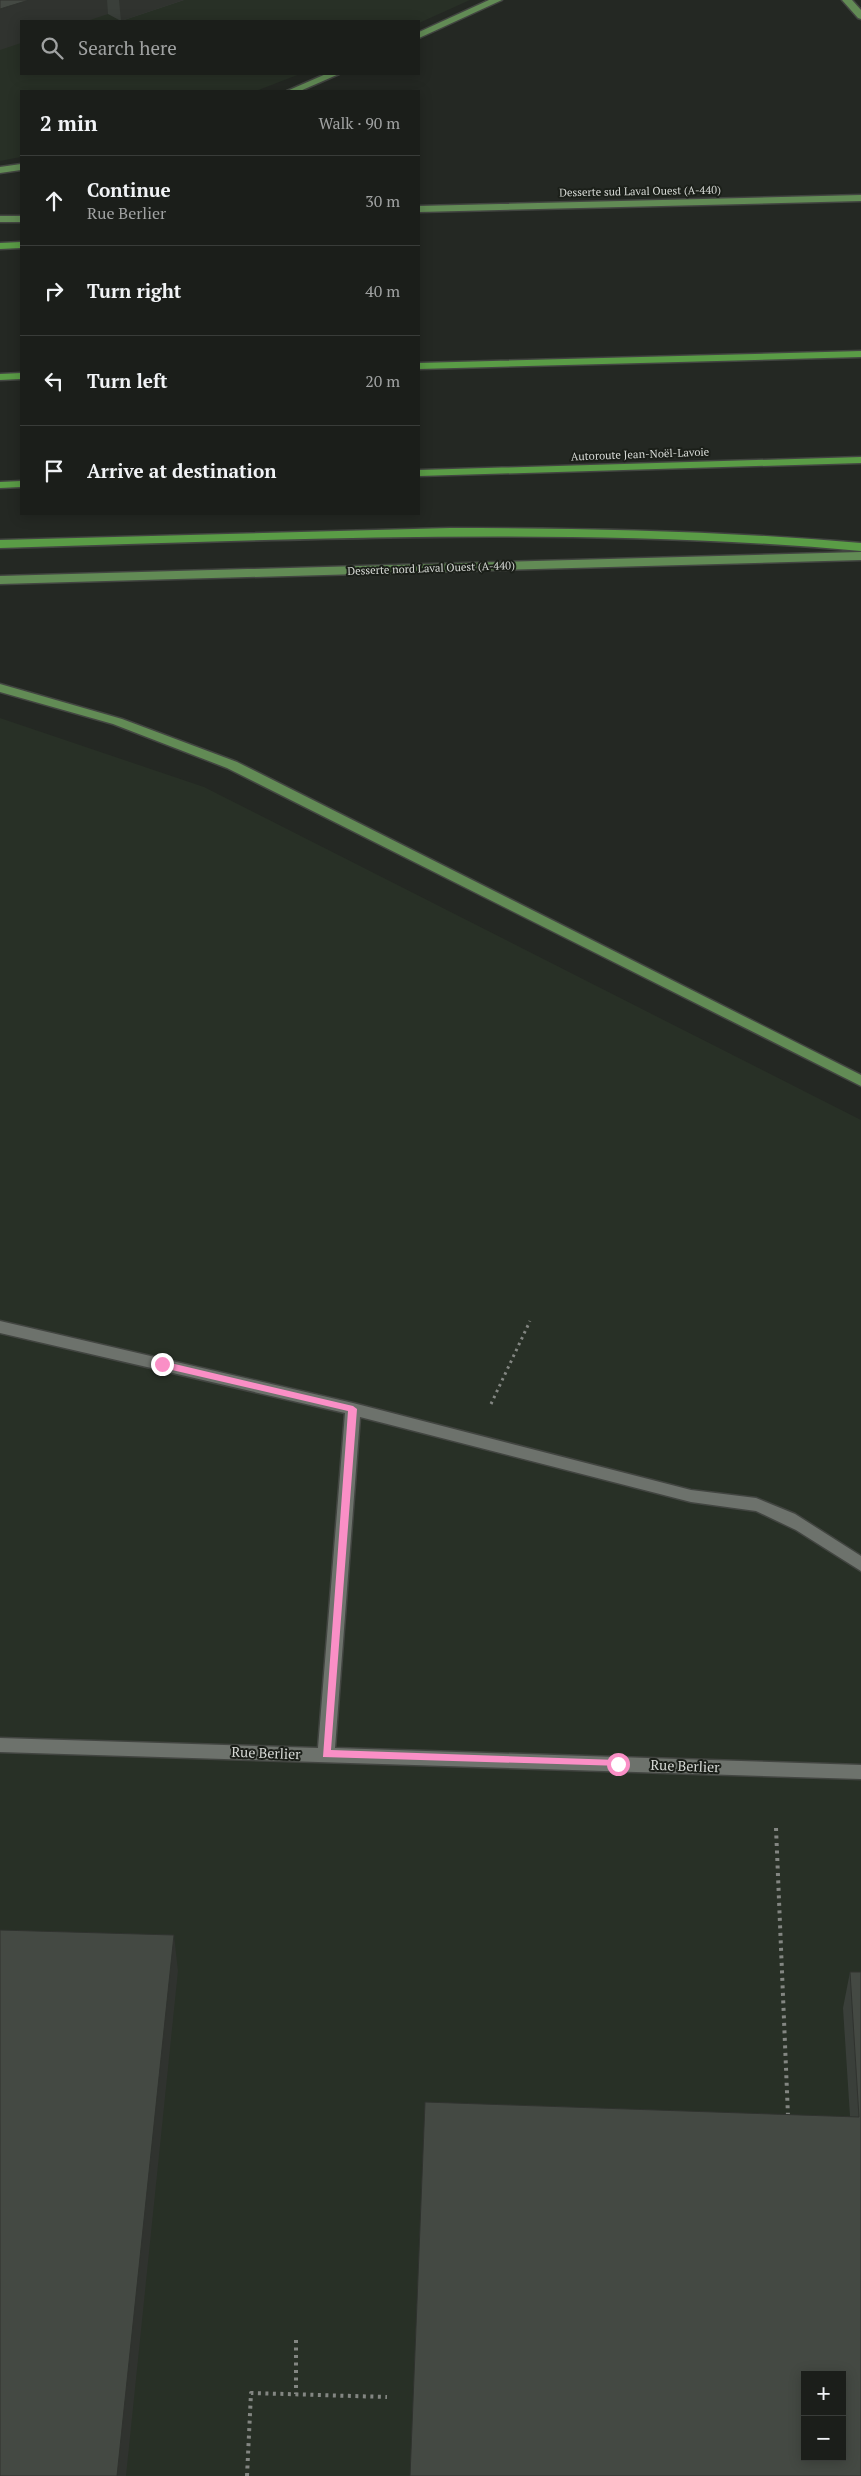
<!DOCTYPE html>
<meta charset="utf-8">
<style>
:root{--surface:#1b1e1a;--page:#282b27;--text:#f1f3f6;--muted:#a0a2a2;--line:#393c39}
body{margin:0;font-family:"PT Serif",serif;background:var(--page);color:var(--text)}
.controls{position:absolute;right:15px;bottom:15px;display:grid;overflow:hidden;border-radius:0px;box-shadow:0 2px 12px #0003}
.controls button{width:45px;height:45px;display:grid;place-items:center;padding:0;border:0;border-bottom:1px solid var(--line);background:var(--surface);color:var(--text);font:25px sans-serif}
.stop{position:absolute;width:15px;height:15px;margin:-11px;border:4px solid #fa8fc6;border-radius:50%;background:#fff}
.stop.end{background:#fa8fc6;border-color:#fff;box-shadow:0 1px 5px #0008}
.list{margin:0;padding:0;list-style:none}
h2{display:flex;justify-content:space-between;align-items:center;height:65px;margin:0;padding:0 20px;font-size:21px}
h2 small{font-size:16px;font-weight:400;color:var(--muted)}
.list li{display:grid;grid-template-columns:32px 1fr auto;gap:15px;align-items:center;box-sizing:border-box;height:90px;padding:0 20px;border-top:1px solid var(--line)}
.list b{display:block;font-size:19px;white-space:nowrap}
.list p{margin:0;font-size:16px;white-space:nowrap;color:var(--muted)}
.list em{font-size:16px;font-style:normal;color:var(--muted)}
.icon{flex:none;width:28px;height:28px;fill:none;stroke:currentColor;stroke-width:2;stroke-linecap:round;stroke-linejoin:round}
.map{position:relative;flex:none;width:861px;height:2476px;overflow:hidden}
.search{position:absolute;background:var(--surface);box-shadow:0 2px 12px #0003;left:20px;top:20px;width:400px;height:55px;display:flex;align-items:center;gap:12px;box-sizing:border-box;padding:0 18px;border-radius:0px;color:var(--muted);font-size:19px}
.panel{position:absolute;background:var(--surface);box-shadow:0 2px 12px #0003;left:20px;top:90px;width:400px;height:425px;border-radius:0px}
.map>svg:first-child{display:block}
</style>
<div class="map">
<svg width="861" height="2476" viewBox="0 0 861 2476">
<rect width="100%" height="100%" fill="#242823"/>
<!-- built -->
<path fill="#283026" fill-rule="evenodd" d="M 0,0 L 470,0 L 419,23 L 419,21 L 21,21 L 21,74 L 300,74 L 256,91 L 21,91 L 21,157 L 0,161 Z
M 0,718 L 204,787 L 861,1120 L 861,2476 L 0,2476 ZM 805,2375 L 842,2375 L 842,2457 L 805,2457 Z"/>
<g fill="none" stroke-linecap="round" stroke-linejoin="round">
<!-- minor casing -->
<g stroke="#424541" stroke-width="3">
<path id="minor" d="M 0,1321 L 353,1403 L 691,1490 L 756,1498 L 795,1514 L 861,1556 L 861,1571 L 796,1530 L 756,1511 L 691,1502 L 360,1417 L 335,1748 L 861,1765 L 861,1779 L 0,1752 L 0,1738 L 318,1748 L 345,1413 L 0,1333 Z"/>
</g>
<!-- major casing -->
<g stroke="#424541" stroke-width="3">
<path id="major" d="M 489,0 L 502,0 L 419,38 L 419,32 Z
M 842,0 L 852,0 L 861,10 L 861,19 L 858,18 Z
M 326,74 L 339,74 L 300,91 L 287,91 Z
M 21,164 L 21,170 L 0,173 L 0,167 Z
M 861,195 L 861,201 L 419,212 L 419,206 Z
M 0,216 L 21,216 L 21,222 L 0,222 Z
M 861,552 L 861,560 L 0,584 L 0,576 Z
M 0,684 L 122,719 L 237,762 L 861,1075 L 861,1086 L 227,768 L 113,724 L 0,692 Z"/>
</g>
<!-- highway casing -->
<g stroke="#424541" stroke-width="3">
<path id="highway" d="M 21,242 L 21,248 L 0,249 L 0,243 Z
M 861,351 L 861,357 L 419,369 L 419,363 Z
M 21,373 L 21,379 L 0,380 L 0,374 Z
M 861,457 L 861,463 L 419,476 L 419,470 Z
M 21,481 L 21,487 L 0,488 L 0,482 Z
M 450,528 C 587,528 724,531 861,543 L 861,551 C 574,525 287,540 0,548 L 0,540 Z"/>
</g>
<!-- path-far1 -->
<path stroke="#838682" stroke-width="3" stroke-dasharray="2.5 4" stroke-linecap="butt" d="M 491,1404 L 530,1321"/>
<!-- path -->
<path stroke="#838682" stroke-width="4" stroke-dasharray="3 4.5" stroke-linecap="butt" d="M 776,1828 L 788,2116
M 296,2340 L 296,2394
M 247,2476 L 251,2393 L 387,2397"/>
<!-- minor -->
<use href="#minor" fill="#6d726c" fill-rule="evenodd"/>
<!-- major -->
<use href="#major" fill="#628b55" fill-rule="evenodd"/>
<!-- highway -->
<use href="#highway" fill="#5a9c46" fill-rule="evenodd"/>
</g>
<!-- wall -->
<path fill="#3a3f3a" d="M 0,0 L 184,0 L 121,21 L 108,14 Z
M 850,1972 L 861,1972 L 861,2476 L 850,2116 L 843,2008 Z"/>
<!-- shaded-wall -->
<path fill="#30332f" d="M 29,0 L 107,0 L 108,14 L 87,21 L 21,21 L 21,43 L 0,50 L 0,9 Z
M 119,0 L 184,0 L 121,21 Z
M 174,1935 L 178,1971 L 126,2476 L 117,2476 Z"/>
<!-- building -->
<path fill="#444943" stroke="#30332f" fill-rule="evenodd" d="M 0,0 L 29,0 L 0,9 Z
M 0,1930 L 174,1935 L 117,2476 L 0,2476 Z
M 850,1972 L 861,1972 L 861,2476 L 410,2476 L 425,2102 L 859,2117 ZM 805,2375 L 842,2375 L 842,2457 L 805,2457 Z"/>
<!-- route -->
<path fill="#fa8fc6" d="M 162,1361 L 353,1406 L 357,1409 L 331,1750 L 618,1760 L 623,1764 L 622,1766 L 323,1757 L 348,1411 L 159,1367 L 157,1364 Z"/>
<g text-anchor="middle" stroke-width="4" stroke-linejoin="round" paint-order="stroke">
<!-- far-street labels -->
<g font-size="11" fill="#d7dad6" stroke="#1b1f19">
<text transform="translate(640 191) rotate(-1)" y="4">Desserte sud Laval Ouest (A-440)</text>
<text transform="translate(640 454) rotate(-2)" y="4">Autoroute Jean-Noël-Lavoie</text>
<text transform="translate(431 568) rotate(-2)" y="4">Desserte nord Laval Ouest (A-440)</text>
</g>
<!-- street labels -->
<g font-size="14" fill="#d7dad6" stroke="#1b1f19">
<text transform="translate(266 1753) rotate(2)" y="5">Rue Berlier</text>
<text transform="translate(685 1766) rotate(2)" y="5">Rue Berlier</text>
</g>
</g>
</svg>
<div class="controls">
<button>+</button>
<button>−</button>
</div>
<div class="stop" style="left:618px;top:1764px"></div>
<div class="stop end" style="left:162px;top:1364px"></div>
<div class="search"><svg class="icon" aria-label="search" viewBox="0 0 24 24"><circle cx="10" cy="10" r="6"/><path d="M15 15l6 6"/></svg>Search here</div>
<section class="panel">
<h2>2 min<small>Walk · 90 m</small></h2>
<ul class="list">
<li><svg class="icon" aria-label="ahead" viewBox="0 0 24 24"><path d="M12 20V5M6 11l6-6 6 6"/></svg><div><b>Continue</b><p>Rue Berlier</p></div><em>30 m</em></li>
<li><svg class="icon" aria-label="right" viewBox="0 0 24 24"><path d="M7 20v-9h11M14 6l5 5-5 5"/></svg><div><b>Turn right</b></div><em>40 m</em></li>
<li><svg class="icon" aria-label="left" viewBox="0 0 24 24"><path d="M17 20v-9H6M10 6l-5 5 5 5"/></svg><div><b>Turn left</b></div><em>20 m</em></li>
<li><svg class="icon" aria-label="arrive" viewBox="0 0 24 24"><path d="M6 21V4h12l-3 4 3 4H6"/></svg><div><b>Arrive at destination</b></div></li>
</ul>
</section>
</div>
